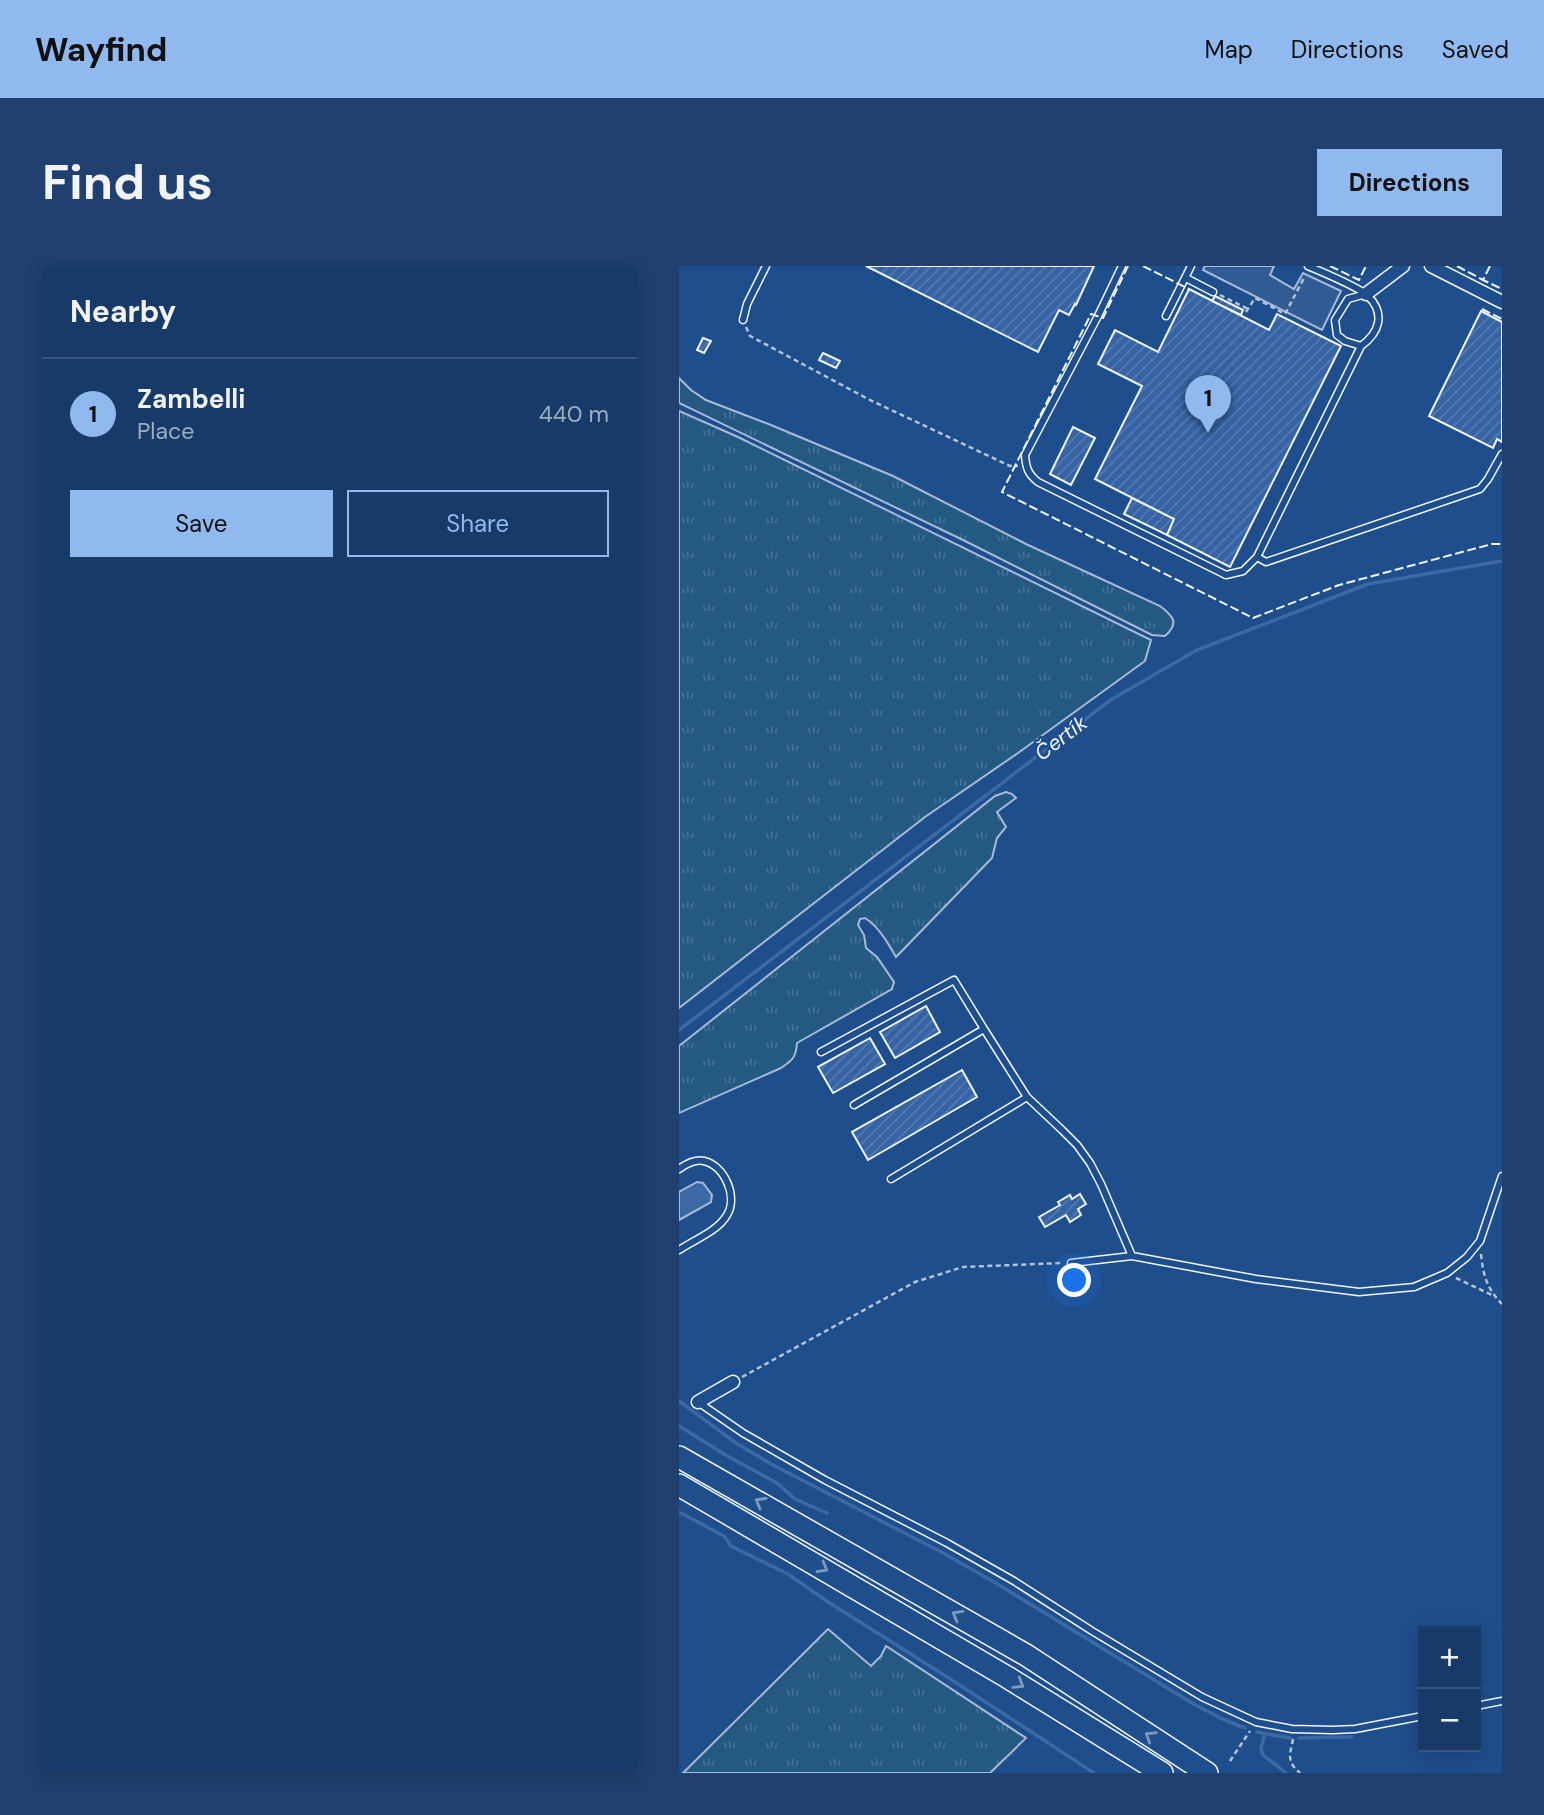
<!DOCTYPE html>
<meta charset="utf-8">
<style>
:root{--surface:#173a69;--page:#20416f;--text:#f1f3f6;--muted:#9eadc0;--line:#36547d;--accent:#90b9f0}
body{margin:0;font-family:"DM Sans",sans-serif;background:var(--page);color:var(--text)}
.controls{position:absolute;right:21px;bottom:21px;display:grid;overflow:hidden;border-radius:0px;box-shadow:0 4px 18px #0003}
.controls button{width:63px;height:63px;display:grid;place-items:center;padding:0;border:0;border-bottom:2px solid var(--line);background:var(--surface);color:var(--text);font:35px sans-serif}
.you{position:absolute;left:396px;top:1015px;width:24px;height:24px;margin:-18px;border:5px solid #fff;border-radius:50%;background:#1a73e8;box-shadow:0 0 0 10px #1a73e833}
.badge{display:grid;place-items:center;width:46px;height:46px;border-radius:50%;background:var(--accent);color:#111;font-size:23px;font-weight:700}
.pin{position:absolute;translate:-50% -58px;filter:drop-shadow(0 2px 4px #0008)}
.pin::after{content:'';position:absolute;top:37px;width:24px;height:21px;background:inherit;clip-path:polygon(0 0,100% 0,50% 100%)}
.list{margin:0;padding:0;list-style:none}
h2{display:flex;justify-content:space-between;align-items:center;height:91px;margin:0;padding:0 28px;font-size:30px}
h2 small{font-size:23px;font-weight:400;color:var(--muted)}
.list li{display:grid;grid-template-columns:46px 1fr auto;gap:21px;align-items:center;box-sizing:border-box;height:112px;padding:0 28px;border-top:2px solid var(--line)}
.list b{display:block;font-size:26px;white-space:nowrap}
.list p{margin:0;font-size:23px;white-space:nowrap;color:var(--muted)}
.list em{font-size:23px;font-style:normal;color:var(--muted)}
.actions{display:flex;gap:14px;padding:21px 28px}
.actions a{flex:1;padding:16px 0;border:2px solid var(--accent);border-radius:0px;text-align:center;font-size:24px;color:var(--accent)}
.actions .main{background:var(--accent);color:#111}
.map{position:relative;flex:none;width:823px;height:1507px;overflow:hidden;border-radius:0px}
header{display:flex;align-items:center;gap:42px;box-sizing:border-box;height:98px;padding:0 35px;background:var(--accent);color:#111}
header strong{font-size:33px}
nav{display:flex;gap:38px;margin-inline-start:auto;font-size:24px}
.intro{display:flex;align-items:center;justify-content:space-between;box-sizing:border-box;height:168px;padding:0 42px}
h1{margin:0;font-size:49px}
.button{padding:18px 32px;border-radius:0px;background:var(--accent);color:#111;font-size:24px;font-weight:700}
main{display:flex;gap:42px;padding:0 42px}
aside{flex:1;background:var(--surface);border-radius:0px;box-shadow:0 4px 18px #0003}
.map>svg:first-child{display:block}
</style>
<header>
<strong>Wayfind</strong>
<nav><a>Map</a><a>Directions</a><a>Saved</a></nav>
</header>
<div class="intro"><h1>Find us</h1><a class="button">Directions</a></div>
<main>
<aside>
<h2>Nearby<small></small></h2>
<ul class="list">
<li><span class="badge">1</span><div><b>Zambelli</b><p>Place</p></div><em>440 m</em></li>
</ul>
<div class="actions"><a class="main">Save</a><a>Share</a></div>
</aside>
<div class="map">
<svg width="823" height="1507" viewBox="0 0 823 1507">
<defs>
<pattern id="grass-tufts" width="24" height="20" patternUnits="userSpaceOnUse" patternTransform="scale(1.75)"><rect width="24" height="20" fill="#245a82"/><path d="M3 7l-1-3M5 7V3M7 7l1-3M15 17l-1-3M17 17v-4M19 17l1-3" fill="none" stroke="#447295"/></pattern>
<pattern id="building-hatch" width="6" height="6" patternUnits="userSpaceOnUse" patternTransform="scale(1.75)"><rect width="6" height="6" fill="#3563a3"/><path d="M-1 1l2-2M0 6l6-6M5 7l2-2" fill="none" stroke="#537ab1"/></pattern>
</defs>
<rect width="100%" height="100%" fill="#1f4e8c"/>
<!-- grass -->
<path fill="url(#grass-tufts)" stroke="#a8bbd7" stroke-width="2" d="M 0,112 L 12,124 L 27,134 L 92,159 L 214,210 L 347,278 L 481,340 C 494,350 501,357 486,370 L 473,369 L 284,274 L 0,137 Z
M 0,145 L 59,171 L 472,374 L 466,395 L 339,487 L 246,551 L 0,742 Z
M 327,526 L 333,528 L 337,532 L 318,546 L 327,561 L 318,572 L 313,592 L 217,691 C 209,677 200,661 186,652 L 181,653 L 179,659 L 185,669 L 187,682 L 198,691 L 215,716 L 213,723 L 118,777 C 117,791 114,794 102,802 L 0,847 L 0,780 L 316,530 Z
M 149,1363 L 192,1400 L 202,1390 L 207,1380 L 347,1472 L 311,1507 L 4,1507 Z"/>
<!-- parking -->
<path fill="#305b95" stroke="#a8bbd7" stroke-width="2" d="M 526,0 L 595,0 L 591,9 L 615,23 L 624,7 L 662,25 L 643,64 L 524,4 Z"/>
<!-- water -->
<path fill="#3b69a3" stroke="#a8bbd7" stroke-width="2" d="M 18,916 L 24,917 L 33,929 L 32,936 L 0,954 L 0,926 Z"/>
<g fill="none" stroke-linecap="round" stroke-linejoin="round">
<!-- stream -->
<path stroke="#3b69a3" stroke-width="3.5" d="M 0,764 L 433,433 L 518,384 L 689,318 L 823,295
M 0,1135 L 57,1177 L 92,1198 L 266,1288 L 320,1319 L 513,1437 L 543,1453 L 566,1462
M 0,1160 L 45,1188 L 98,1217 L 116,1233 L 148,1247
M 0,1246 L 45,1270 L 52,1280 L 109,1308 L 146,1334 L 273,1414 L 415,1507
M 578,1466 L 611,1472
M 586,1468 L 582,1482 L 584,1489 L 607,1507
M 620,1472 L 673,1471"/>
</g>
<!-- building -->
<path fill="url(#building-hatch)" stroke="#f2f6ff" stroke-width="2" d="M 187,0 L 415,0 L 397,39 L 396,38 L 390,49 L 380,44 L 359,86 Z
M 510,23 L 590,64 L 598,48 L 662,80 L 551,301 L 488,269 L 495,253 L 416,213 L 463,120 L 419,98 L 436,64 L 479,86 Z
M 536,30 L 564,44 L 562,49 L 533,35 Z
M 802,45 L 823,56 L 823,176 L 818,173 L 814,182 L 750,150 Z
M 24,72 L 32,75 L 25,87 L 18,84 Z
M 144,87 L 161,95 L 157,102 L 140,94 Z
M 394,161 L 416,172 L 392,219 L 371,208 Z
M 453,232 L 495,253 L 488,269 L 445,248 Z
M 247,740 L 261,766 L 216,792 L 201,766 Z
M 191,772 L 206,798 L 154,827 L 139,801 Z
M 283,804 L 298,831 L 189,894 L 173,866 Z
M 401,928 L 407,938 L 399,943 L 402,949 L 391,956 L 387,949 L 366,961 L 360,951 L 381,939 L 379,936 L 391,929 L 393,933 Z"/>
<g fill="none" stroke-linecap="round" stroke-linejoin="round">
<!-- service casing -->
<g stroke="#f2f6ff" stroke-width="9">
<path id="service" d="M 443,0 L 419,50 L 346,189 C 347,202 349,208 359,216 L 547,309 L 564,305 L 578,291 L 682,80
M 629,0 C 643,6 680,21 689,30 C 707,48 700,67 682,80 L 666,75 L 658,69 L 656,54 L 669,33 L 687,28
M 507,12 L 534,26
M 487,50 L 512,0
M 64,54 L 68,38 L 87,0
M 578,291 L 587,296 L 801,223 L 809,213 L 823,188
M 142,786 L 275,714 L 305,763
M 348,831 L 383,864 L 398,879 L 411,897 L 422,918 L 453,990
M 175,839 L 305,763 L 348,831 L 212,913
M 0,903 C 7,898 16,893 25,895 C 46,900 59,931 48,949 C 39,965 15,974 0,984
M 392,997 L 453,990 L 577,1013 L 680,1026 L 735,1021 L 768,1007 L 788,991 L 801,975 L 823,910
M 19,1136 L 64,1167 L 146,1214 L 268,1277 L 335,1315 L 413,1365 L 523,1431 L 577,1456 L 613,1463 L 654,1464 L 676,1463 L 744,1450
M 797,1440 L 823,1435"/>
</g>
<!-- minor casing -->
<g stroke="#f2f6ff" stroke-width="15">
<path id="minor" d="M 752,0 L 823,36
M 687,28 L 724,0
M 19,1136 L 54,1116"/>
</g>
<!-- motorway casing -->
<g stroke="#f2f6ff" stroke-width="24">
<path id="motorway" d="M 0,1191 L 347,1389 L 528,1507
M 0,1219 L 328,1411 L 483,1507"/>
</g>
<!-- path -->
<path stroke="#b3c4dc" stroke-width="2.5" stroke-dasharray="5 3.5" stroke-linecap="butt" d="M 541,29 L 569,43
M 567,46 L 576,32 L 606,48 L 626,10
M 67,61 L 71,70 L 189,133 L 331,200 L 339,200
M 802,988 C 804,1009 808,1023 823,1038
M 777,1012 L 815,1030
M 63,1111 L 236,1016 L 284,1001 L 383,997
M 614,1473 C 611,1489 607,1495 621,1507
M 551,1495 L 571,1465"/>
<!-- service -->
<use href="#service" stroke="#1f4e8c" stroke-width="6"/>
<!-- minor -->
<use href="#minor" stroke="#1f4e8c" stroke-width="12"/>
<!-- motorway -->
<use href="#motorway" stroke="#1f4e8c" stroke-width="21"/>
<!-- fence -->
<path stroke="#f2f6ff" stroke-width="2" stroke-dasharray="9 3.5" stroke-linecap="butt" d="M 449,0 L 424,52 L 412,48 L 323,226 L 574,352 L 660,319 L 813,278 L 823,278
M 464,0 L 510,23
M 651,0 L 680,14 L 687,0
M 778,0 L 804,14
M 811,0 L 804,14 L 823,23
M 803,43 L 823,53"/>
</g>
<!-- one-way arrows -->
<defs><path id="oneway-chevron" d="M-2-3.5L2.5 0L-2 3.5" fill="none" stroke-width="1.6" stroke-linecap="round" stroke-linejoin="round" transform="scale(1.75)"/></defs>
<g stroke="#7e9ac0">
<use href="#oneway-chevron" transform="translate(81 1236) rotate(-150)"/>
<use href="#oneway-chevron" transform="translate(144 1302) rotate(30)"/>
<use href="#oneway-chevron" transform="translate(278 1349) rotate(-150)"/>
<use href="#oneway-chevron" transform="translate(340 1418) rotate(32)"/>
<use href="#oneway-chevron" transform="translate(471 1470) rotate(-147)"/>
</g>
<g text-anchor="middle" stroke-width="5" stroke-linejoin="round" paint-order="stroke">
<!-- water labels -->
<g font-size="21" font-style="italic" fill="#f2f6ff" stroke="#1f4e8c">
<text transform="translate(382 472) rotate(-37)" y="7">Čertík</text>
</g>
</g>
</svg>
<div class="controls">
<button>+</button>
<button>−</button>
</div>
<div class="you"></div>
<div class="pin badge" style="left:529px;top:167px">1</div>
</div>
</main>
